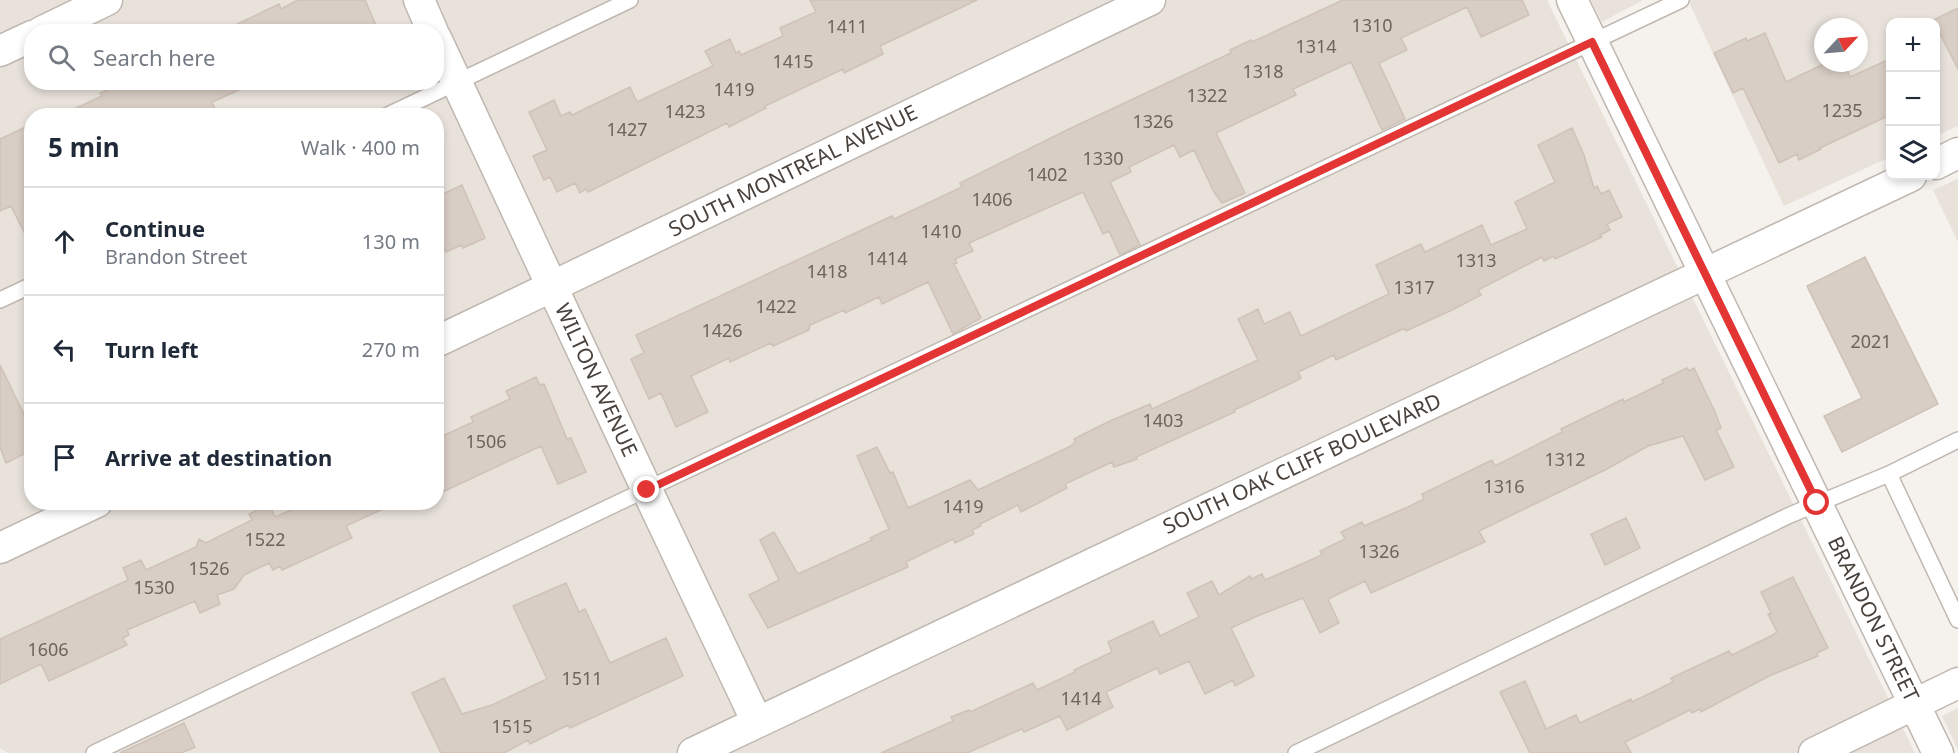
<!DOCTYPE html>
<meta charset="utf-8">
<style>
:root{--surface:#fff;--page:#f6f6f7;--text:#1f2937;--muted:#747a83;--line:#e0e1e3}
body{margin:0;font-family:"Noto Sans",sans-serif;background:var(--page);color:var(--text)}
.controls{position:absolute;right:18px;top:18px;display:grid;overflow:hidden;border-radius:12px;box-shadow:0 3px 9px #0003}
.controls button{width:54px;height:54px;display:grid;place-items:center;padding:0;border:0;border-bottom:2px solid var(--line);background:var(--surface);color:var(--text);font:30px sans-serif}
.compass{position:absolute;left:1814px;top:18px;width:54px;height:54px;border-radius:50%;background:var(--surface);box-shadow:0 3px 9px #0003;rotate:64deg}
.stop{position:absolute;width:18px;height:18px;margin:-14px;border:4px solid #e43535;border-radius:50%;background:#fff}
.stop.end{background:#e43535;border-color:#fff;box-shadow:0 2px 6px #0008}
.list{margin:0;padding:0;list-style:none}
h2{display:flex;justify-content:space-between;align-items:center;height:78px;margin:0;padding:0 24px;font-size:26px}
h2 small{font-size:20px;font-weight:400;color:var(--muted)}
.list li{display:grid;grid-template-columns:39px 1fr auto;gap:18px;align-items:center;box-sizing:border-box;height:108px;padding:0 24px;border-top:2px solid var(--line)}
.list b{display:block;font-size:22px;white-space:nowrap}
.list p{margin:0;font-size:20px;white-space:nowrap;color:var(--muted)}
.list em{font-size:20px;font-style:normal;color:var(--muted)}
.icon{flex:none;width:33px;height:33px;fill:none;stroke:currentColor;stroke-width:2;stroke-linecap:round;stroke-linejoin:round}
.map{position:relative;flex:none;width:1958px;height:753px;overflow:hidden}
.search{position:absolute;background:var(--surface);box-shadow:0 3px 9px #0003;left:24px;top:24px;width:420px;height:66px;display:flex;align-items:center;gap:15px;box-sizing:border-box;padding:0 21px;border-radius:24px;color:var(--muted);font-size:22px}
.panel{position:absolute;background:var(--surface);box-shadow:0 3px 9px #0003;left:24px;top:108px;width:420px;height:402px;border-radius:24px}
.map>svg:first-child{display:block}
</style>
<div class="map">
<svg width="1958" height="753" viewBox="0 0 1958 753">
<rect width="100%" height="100%" fill="#f5f1ed"/>
<!-- residential -->
<path fill="#e8e2db" fill-rule="evenodd" d="M 0,0 L 1547,0 L 1915,753 L 8,753 L 0,748 ZM 32,32 L 436,32 L 436,82 L 32,82 ZM 32,116 L 436,116 L 436,502 L 32,502 Z
M 1591,0 L 1643,0 L 1602,22 Z
M 1688,0 L 1958,0 L 1958,126 L 1936,136 L 1936,22 L 1890,22 L 1890,157 L 1784,206 ZM 1823,27 L 1859,27 L 1859,63 L 1823,63 Z
M 1958,179 L 1958,242 L 1933,190 Z
M 1958,708 L 1958,750 L 1942,716 Z"/>
<!-- building -->
<path fill="#d8cec6" stroke="#cfc2b7" stroke-width="1.5" d="M 298,0 L 365,0 L 379,32 L 347,32 L 343,24 L 326,32 L 221,32 L 279,4 L 281,9 Z
M 810,0 L 977,0 L 880,46 L 883,54 L 844,73 L 843,69 L 765,106 L 766,108 L 729,127 L 727,123 L 588,192 L 586,189 L 580,193 L 575,183 L 557,192 L 550,177 L 544,180 L 533,156 L 547,150 L 529,112 L 554,100 L 561,116 L 570,112 L 572,115 L 630,87 L 637,102 L 713,66 L 705,51 L 730,39 L 736,53 L 739,51 L 741,55 L 783,36 L 780,28 L 816,12 Z
M 1343,0 L 1522,0 L 1529,15 L 1481,37 L 1467,7 L 1401,38 L 1407,50 L 1379,63 L 1405,119 L 1382,130 L 1351,62 L 1293,89 L 1296,95 L 1216,133 L 1245,193 L 1222,203 L 1214,192 L 1194,150 L 1180,157 L 1174,145 L 1129,167 L 1131,172 L 1110,182 L 1140,245 L 1120,255 L 1109,231 L 1103,234 L 1083,192 L 969,243 L 973,251 L 955,259 L 957,263 L 954,264 L 981,318 L 953,334 L 928,282 L 882,304 L 879,297 L 845,313 L 844,310 L 810,325 L 809,330 L 773,346 L 771,343 L 730,362 L 729,358 L 691,376 L 708,412 L 676,427 L 661,393 L 649,399 L 631,359 L 644,353 L 636,335 L 892,216 L 894,219 L 962,187 L 960,183 L 1067,130 L 1231,53 L 1230,50 L 1251,40 L 1252,42 Z
M 1958,8 L 1958,69 L 1933,20 Z
M 1765,33 L 1786,82 L 1826,63 L 1844,63 L 1850,77 L 1890,59 L 1890,115 L 1820,148 L 1821,149 L 1799,160 L 1797,154 L 1779,163 L 1743,88 L 1733,93 L 1714,53 L 1746,38 L 1747,41 Z
M 123,82 L 257,82 L 212,102 L 218,116 L 59,116 L 102,96 L 100,93 Z
M 32,124 L 32,248 L 11,206 L 0,211 L 0,139 Z
M 1572,128 L 1584,155 L 1594,188 L 1597,186 L 1601,194 L 1609,190 L 1622,217 L 1607,224 L 1610,230 L 1600,235 L 1602,237 L 1555,259 L 1554,256 L 1544,261 L 1542,257 L 1478,290 L 1481,295 L 1452,310 L 1406,331 L 1405,328 L 1336,360 L 1334,355 L 1298,372 L 1301,378 L 1292,383 L 1234,410 L 1235,412 L 1136,457 L 1137,459 L 1114,467 L 1112,462 L 1065,484 L 1067,488 L 1021,512 L 1018,505 L 980,524 L 981,526 L 972,530 L 974,534 L 955,543 L 953,539 L 906,562 L 908,567 L 768,628 L 749,595 L 779,580 L 760,540 L 774,532 L 798,574 L 872,540 L 870,538 L 889,529 L 857,456 L 877,447 L 890,473 L 893,472 L 908,508 L 970,480 L 978,490 L 1071,446 L 1075,442 L 1074,439 L 1110,421 L 1150,404 L 1152,409 L 1258,360 L 1238,319 L 1258,309 L 1264,324 L 1290,312 L 1301,336 L 1389,294 L 1376,265 L 1421,244 L 1425,252 L 1482,225 L 1491,245 L 1527,229 L 1515,202 L 1555,182 L 1538,145 Z
M 462,185 L 485,238 L 463,248 L 461,245 L 446,252 L 436,232 L 436,197 Z
M 1865,257 L 1938,404 L 1842,452 L 1824,416 L 1862,398 L 1807,286 Z
M 0,365 L 32,431 L 32,450 L 6,463 L 0,447 Z
M 1687,368 L 1689,371 L 1694,368 L 1715,412 L 1721,428 L 1716,430 L 1734,467 L 1705,480 L 1683,436 L 1648,446 L 1607,469 L 1479,531 L 1485,542 L 1371,593 L 1365,581 L 1328,599 L 1339,623 L 1320,633 L 1303,598 L 1255,617 L 1231,628 L 1254,676 L 1235,686 L 1233,680 L 1205,694 L 1189,661 L 1160,674 L 1157,668 L 1106,692 L 1113,707 L 1067,730 L 1060,716 L 1024,732 L 1022,729 L 967,753 L 881,753 L 953,721 L 951,717 L 969,710 L 970,712 L 1033,683 L 1037,690 L 1075,672 L 1074,670 L 1112,652 L 1108,642 L 1153,621 L 1160,636 L 1199,617 L 1187,593 L 1212,581 L 1219,595 L 1250,576 L 1251,579 L 1262,574 L 1265,580 L 1322,555 L 1320,551 L 1345,539 L 1341,532 L 1362,522 L 1364,526 L 1410,506 L 1424,499 L 1422,494 L 1492,460 L 1495,466 L 1562,432 L 1561,429 L 1623,399 L 1624,402 L 1663,383 L 1662,380 Z
M 536,377 L 540,385 L 544,384 L 567,439 L 571,438 L 586,472 L 558,484 L 541,446 L 436,495 L 436,439 L 473,422 L 471,417 L 510,399 L 506,391 Z
M 309,502 L 398,502 L 346,526 L 352,538 L 282,570 L 280,566 L 273,570 L 269,563 L 244,575 L 234,589 L 217,595 L 220,604 L 200,613 L 195,601 L 127,630 L 129,635 L 123,638 L 127,645 L 49,681 L 41,664 L 0,684 L 0,639 L 128,580 L 123,568 L 141,560 L 146,570 L 196,547 L 199,539 L 206,543 L 252,520 L 249,514 L 269,504 L 275,517 Z
M 1626,518 L 1640,548 L 1605,565 L 1591,534 Z
M 1793,577 L 1828,648 L 1817,653 L 1818,656 L 1769,676 L 1701,712 L 1700,709 L 1692,713 L 1690,710 L 1625,742 L 1631,753 L 1530,753 L 1500,692 L 1525,681 L 1546,729 L 1576,715 L 1580,723 L 1631,699 L 1632,702 L 1673,682 L 1671,678 L 1729,651 L 1732,655 L 1771,636 L 1777,632 L 1768,614 L 1771,613 L 1761,592 Z
M 566,583 L 579,612 L 585,609 L 610,663 L 666,638 L 683,676 L 570,728 L 568,725 L 530,744 L 528,740 L 504,753 L 441,753 L 412,693 L 444,678 L 462,714 L 492,705 L 547,679 L 513,606 Z
M 184,723 L 195,747 L 181,753 L 120,753 Z"/>
<g fill="none" stroke-linecap="round" stroke-linejoin="round">
<!-- service casing -->
<g stroke="#c0b8b0" stroke-width="18">
<path id="service" d="M 386,116 L 630,0
M 0,300 L 32,285
M 1889,474 L 1958,620
M 94,753 L 624,500 L 1681,0
M 1296,753 L 1790,515 L 1889,474 L 1958,440"/>
</g>
<!-- minor casing -->
<g stroke="#c0b8b0" stroke-width="33">
<path id="minor" d="M 419,0 L 433,32
M 1572,0 L 1938,753
M 41,32 L 107,0
M 436,38 L 647,490 L 757,722
M 0,51 L 32,36
M 1936,164 L 1958,153
M 436,342 L 1150,0
M 0,548 L 97,502
M 693,753 L 1911,176
M 1814,753 L 1958,683"/>
</g>
<!-- service -->
<use href="#service" stroke="#fff" stroke-width="15"/>
<!-- minor -->
<use href="#minor" stroke="#fff" stroke-width="30"/>
</g>
<g fill="none" stroke-linecap="round" stroke-linejoin="round">
<!-- route -->
<path stroke="#e43535" stroke-width="8" d="M 647,490 L 1592,42 L 1817,503"/>
</g>
<g text-anchor="middle" stroke-width="4.5" stroke-linejoin="round" paint-order="stroke">
<!-- number labels -->
<g font-size="18" fill="#6d645e">
<text x="1372" y="32">1310</text>
<text x="847" y="33">1411</text>
<text x="1316" y="53">1314</text>
<text x="793" y="68">1415</text>
<text x="1263" y="78">1318</text>
<text x="734" y="96">1419</text>
<text x="1207" y="102">1322</text>
<text x="1842" y="117">1235</text>
<text x="685" y="118">1423</text>
<text x="1153" y="128">1326</text>
<text x="627" y="136">1427</text>
<text x="1103" y="165">1330</text>
<text x="1047" y="181">1402</text>
<text x="992" y="206">1406</text>
<text x="941" y="238">1410</text>
<text x="887" y="265">1414</text>
<text x="1476" y="267">1313</text>
<text x="827" y="278">1418</text>
<text x="1414" y="294">1317</text>
<text x="776" y="313">1422</text>
<text x="722" y="337">1426</text>
<text x="1871" y="348">2021</text>
<text x="1163" y="427">1403</text>
<text x="486" y="448">1506</text>
<text x="1565" y="466">1312</text>
<text x="1504" y="493">1316</text>
<text x="963" y="513">1419</text>
<text x="265" y="546">1522</text>
<text x="1379" y="558">1326</text>
<text x="209" y="575">1526</text>
<text x="154" y="594">1530</text>
<text x="48" y="656">1606</text>
<text x="582" y="685">1511</text>
<text x="1081" y="705">1414</text>
<text x="512" y="733">1515</text>
</g>
<!-- street labels -->
<g font-size="21" fill="#49413b" stroke="#fff">
<text transform="translate(793 171) rotate(-26)" y="7">SOUTH MONTREAL AVENUE</text>
<text transform="translate(596 380) rotate(65)" y="7">WILTON AVENUE</text>
<text transform="translate(1302 464) rotate(-25)" y="7">SOUTH OAK CLIFF BOULEVARD</text>
<text transform="translate(1873 619) rotate(64)" y="7">BRANDON STREET</text>
</g>
</g>
</svg>
<div class="controls">
<button>+</button>
<button>−</button>
<button><svg class="icon" aria-label="layers" viewBox="0 0 24 24"><path d="M12 4l9 5-9 5-9-5zM3 14l9 5 9-5"/></svg></button>
</div>
<svg class="compass" viewBox="-18 -18 36 36"><path d="M0-13l5 13h-10z" fill="#e53935"/><path d="M0 13l5-13h-10z" fill="#747a83"/></svg>
<div class="stop" style="left:1817px;top:503px"></div>
<div class="stop end" style="left:647px;top:490px"></div>
<div class="search"><svg class="icon" aria-label="search" viewBox="0 0 24 24"><circle cx="10" cy="10" r="6"/><path d="M15 15l6 6"/></svg>Search here</div>
<section class="panel">
<h2>5 min<small>Walk · 400 m</small></h2>
<ul class="list">
<li><svg class="icon" aria-label="ahead" viewBox="0 0 24 24"><path d="M12 20V5M6 11l6-6 6 6"/></svg><div><b>Continue</b><p>Brandon Street</p></div><em>130 m</em></li>
<li><svg class="icon" aria-label="left" viewBox="0 0 24 24"><path d="M17 20v-9H6M10 6l-5 5 5 5"/></svg><div><b>Turn left</b></div><em>270 m</em></li>
<li><svg class="icon" aria-label="arrive" viewBox="0 0 24 24"><path d="M6 21V4h12l-3 4 3 4H6"/></svg><div><b>Arrive at destination</b></div></li>
</ul>
</section>
</div>
